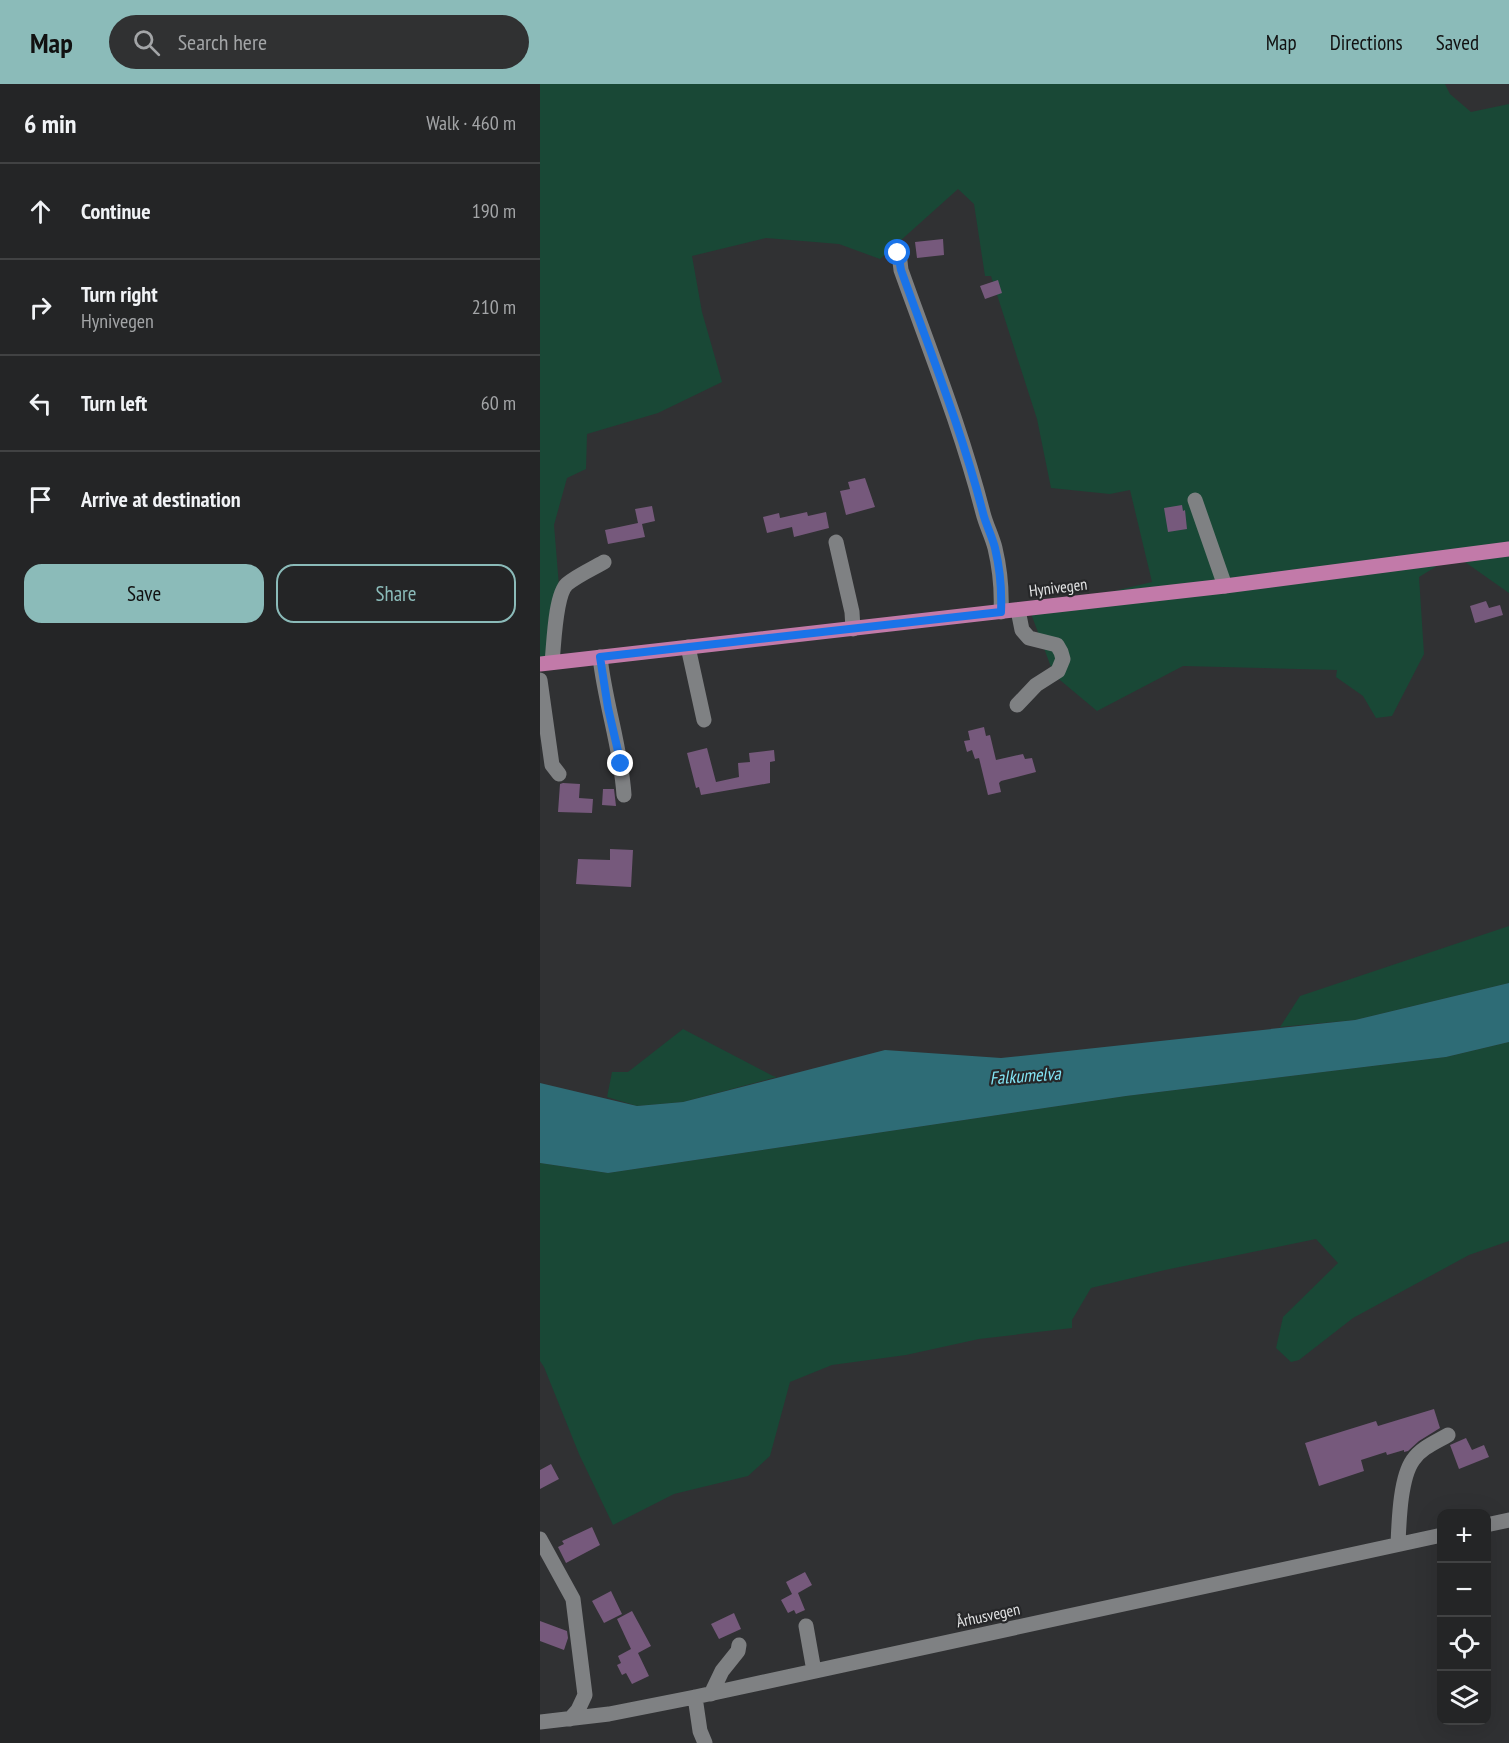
<!DOCTYPE html>
<meta charset="utf-8">
<style>
:root{--surface:#242526;--page:#303132;--text:#f1f3f6;--muted:#a3a5a7;--line:#414243;--accent:#8bbbb9}
body{margin:0;font-family:"PT Sans Narrow",sans-serif;background:var(--page);color:var(--text)}
.controls{position:absolute;right:18px;bottom:18px;display:grid;overflow:hidden;border-radius:12px;box-shadow:0 6px 24px #0002}
.controls button{width:54px;height:54px;display:grid;place-items:center;padding:0;border:0;border-bottom:2px solid var(--line);background:var(--surface);color:var(--text);font:30px sans-serif}
.stop{position:absolute;width:18px;height:18px;margin:-14px;border:4px solid #1a73e8;border-radius:50%;background:#fff}
.stop.end{background:#1a73e8;border-color:#fff;box-shadow:0 2px 6px #0008}
.list{margin:0;padding:0;list-style:none}
h2{display:flex;justify-content:space-between;align-items:center;height:78px;margin:0;padding:0 24px;font-size:26px}
h2 small{font-size:20px;font-weight:400;color:var(--muted)}
.list li{display:grid;grid-template-columns:39px 1fr auto;gap:18px;align-items:center;box-sizing:border-box;height:96px;padding:0 24px;border-top:2px solid var(--line)}
.list b{display:block;font-size:22px;white-space:nowrap}
.list p{margin:0;font-size:20px;white-space:nowrap;color:var(--muted)}
.list em{font-size:20px;font-style:normal;color:var(--muted)}
.actions{display:flex;gap:12px;padding:18px 24px}
.actions a{flex:1;padding:14px 0;border:2px solid var(--accent);border-radius:18px;text-align:center;font-size:21px;color:var(--accent)}
.actions .main{background:var(--accent);color:#111}
.icon{flex:none;width:33px;height:33px;fill:none;stroke:currentColor;stroke-width:2;stroke-linecap:round;stroke-linejoin:round}
.map{position:relative;flex:none;width:969px;height:1659px;overflow:hidden}
header{display:flex;align-items:center;gap:36px;box-sizing:border-box;height:84px;padding:0 30px;background:var(--accent);color:#111}
header strong{font-size:28px}
nav{display:flex;gap:33px;margin-inline-start:auto;font-size:21px}
.search{width:420px;height:54px;background:var(--page);display:flex;align-items:center;gap:15px;box-sizing:border-box;padding:0 21px;border-radius:33px;color:var(--muted);font-size:22px}
main{display:flex}
aside{flex:1;background:var(--surface)}
.map>svg:first-child{display:block}
</style>
<header>
<strong>Map</strong>
<div class="search"><svg class="icon" aria-label="search" viewBox="0 0 24 24"><circle cx="10" cy="10" r="6"/><path d="M15 15l6 6"/></svg>Search here</div>
<nav><a>Map</a><a>Directions</a><a>Saved</a></nav>
</header>
<main>
<aside>
<h2>6 min<small>Walk · 460 m</small></h2>
<ul class="list">
<li><svg class="icon" aria-label="ahead" viewBox="0 0 24 24"><path d="M12 20V5M6 11l6-6 6 6"/></svg><div><b>Continue</b></div><em>190 m</em></li>
<li><svg class="icon" aria-label="right" viewBox="0 0 24 24"><path d="M7 20v-9h11M14 6l5 5-5 5"/></svg><div><b>Turn right</b><p>Hynivegen</p></div><em>210 m</em></li>
<li><svg class="icon" aria-label="left" viewBox="0 0 24 24"><path d="M17 20v-9H6M10 6l-5 5 5 5"/></svg><div><b>Turn left</b></div><em>60 m</em></li>
<li><svg class="icon" aria-label="arrive" viewBox="0 0 24 24"><path d="M6 21V4h12l-3 4 3 4H6"/></svg><div><b>Arrive at destination</b></div></li>
</ul>
<div class="actions"><a class="main">Save</a><a>Share</a></div>
</aside>
<div class="map">
<svg width="969" height="1659" viewBox="0 0 969 1659">
<rect width="100%" height="100%" fill="#303133"/>
<!-- green -->
<path fill="#194836" d="M 0,0 L 905,0 L 910,10 L 931,28 L 969,20 L 969,509 L 915,471 L 879,493 L 884,570 L 852,632 L 836,634 L 823,612 L 796,593 L 797,586 L 643,582 L 557,627 L 514,591 L 490,527 L 612,498 L 590,406 L 570,410 L 511,404 L 497,335 L 451,192 L 445,192 L 434,120 L 418,105 L 340,175 L 299,160 L 226,154 L 152,172 L 162,228 L 182,298 L 118,329 L 47,350 L 46,385 L 27,394 L 14,441 L 20,514 L 4,579 L 0,582 Z
M 969,842 L 969,899 L 815,936 L 740,943 L 760,912 Z
M 143,945 L 233,992 L 237,993 L 143,1018 L 97,1022 L 67,1013 L 72,988 L 88,988 Z
M 969,958 L 969,1157 L 929,1171 L 813,1234 L 759,1276 L 751,1278 L 736,1264 L 743,1233 L 798,1179 L 776,1155 L 625,1186 L 551,1204 L 532,1236 L 532,1244 L 439,1255 L 366,1271 L 292,1281 L 250,1298 L 230,1372 L 208,1392 L 134,1410 L 73,1441 L 39,1370 L 4,1283 L 0,1277 L 0,1079 L 68,1089 L 586,1012 L 906,973 Z"/>
<!-- water -->
<path fill="#2e6c76" d="M 969,899 L 969,958 L 906,973 L 586,1012 L 68,1089 L 0,1079 L 0,999 L 97,1022 L 143,1018 L 345,966 L 461,974 L 815,936 Z"/>
<!-- building -->
<path fill="#76597c" d="M 403,155 L 404,171 L 377,174 L 375,158 Z
M 458,196 L 462,209 L 445,215 L 440,202 Z
M 325,394 L 335,423 L 306,431 L 300,407 L 310,405 L 308,398 Z
M 642,421 L 643,427 L 645,426 L 647,445 L 628,448 L 624,424 Z
M 112,422 L 115,437 L 102,440 L 105,453 L 68,460 L 65,446 L 98,439 L 95,425 Z
M 267,428 L 268,432 L 286,428 L 289,444 L 254,453 L 252,443 L 227,449 L 223,433 L 239,429 L 240,434 Z
M 946,517 L 949,524 L 960,521 L 963,531 L 935,539 L 930,522 Z
M 444,643 L 446,652 L 450,651 L 456,676 L 483,670 L 485,675 L 492,674 L 496,688 L 461,697 L 459,699 L 461,708 L 448,711 L 439,674 L 435,675 L 432,666 L 427,668 L 424,657 L 430,656 L 428,647 Z
M 167,664 L 176,698 L 199,693 L 198,679 L 210,678 L 209,669 L 234,666 L 235,677 L 230,678 L 230,699 L 161,711 L 159,703 L 156,704 L 147,669 Z
M 23,699 L 40,700 L 39,714 L 53,715 L 52,729 L 18,728 L 20,700 Z
M 63,705 L 74,705 L 76,722 L 62,721 Z
M 70,765 L 93,766 L 91,803 L 36,800 L 38,775 L 70,776 Z
M 894,1325 L 900,1344 L 879,1357 L 868,1367 L 864,1368 L 864,1366 L 847,1371 L 846,1368 L 821,1376 L 824,1387 L 779,1402 L 765,1359 L 836,1337 L 838,1342 Z
M 926,1354 L 932,1366 L 944,1361 L 949,1373 L 919,1385 L 910,1361 Z
M 11,1380 L 19,1395 L 0,1405 L 0,1386 Z
M 52,1443 L 60,1461 L 26,1479 L 18,1463 L 24,1460 L 22,1457 Z
M 265,1488 L 272,1501 L 258,1509 L 265,1526 L 256,1530 L 254,1526 L 248,1529 L 241,1516 L 252,1510 L 246,1498 Z
M 71,1507 L 82,1530 L 64,1539 L 52,1517 Z
M 92,1527 L 111,1562 L 98,1569 L 109,1592 L 92,1600 L 86,1589 L 82,1591 L 77,1581 L 81,1579 L 78,1572 L 91,1565 L 77,1535 Z
M 194,1529 L 201,1545 L 179,1555 L 171,1540 Z
M 0,1537 L 27,1547 L 28,1554 L 24,1566 L 0,1557 Z"/>
<g fill="none" stroke-linecap="round" stroke-linejoin="round">
<!-- minor -->
<path stroke="#7f8183" stroke-width="15" d="M 359,169 L 361,186 C 390,267 422,347 443,429 C 446,441 452,452 455,464 C 460,485 462,506 461,528
M 655,416 L 685,502
M 296,458 L 312,528 L 313,545
M 148,563 L 164,636
M 60,573 C 65,619 81,664 84,711
M 12,578 C 14,561 15,511 27,500 C 38,491 52,485 64,478
M 0,596 L 12,681 L 19,690
M 477,621 L 496,601 L 518,587 L 523,575 L 521,568 L 517,561 L 489,554 L 482,546 L 478,526
M 946,1441 L 969,1436
M 0,1455 L 33,1515 L 45,1611 L 38,1626 L 30,1635
M 858,1460 C 859,1438 860,1394 873,1376 C 881,1364 896,1358 908,1351
M 266,1542 L 274,1587
M 171,1610 L 182,1587 L 198,1567 L 199,1561
M 155,1613 L 160,1647 L 165,1659
M 0,1638 L 69,1630 L 155,1613 L 902,1451"/>
<!-- major -->
<path stroke="#c27aa9" stroke-width="15" d="M 0,580 L 685,502 L 969,465"/>
</g>
<g fill="none" stroke-linecap="round" stroke-linejoin="round">
<!-- route -->
<path stroke="#1a73e8" stroke-width="8" d="M 81,680 L 68,624 L 60,573 L 461,528 C 462,506 460,485 455,464 C 452,452 446,441 443,429 C 422,347 390,267 361,186 L 358,169"/>
</g>
<g text-anchor="middle" stroke-width="4.5" stroke-linejoin="round" paint-order="stroke">
<!-- street labels -->
<g font-size="16" fill="#e2e3e4" stroke="#262729">
<text transform="translate(518 503) rotate(-7)" y="6">Hynivegen</text>
<text transform="translate(448 1531) rotate(-12)" y="6">Århusvegen</text>
</g>
<!-- water labels -->
<g font-size="18" font-style="italic" fill="#84e6f6" stroke="#262729">
<text transform="translate(485 992) rotate(-4)" y="6">Falkumelva</text>
</g>
</g>
</svg>
<div class="controls">
<button>+</button>
<button>−</button>
<button><svg class="icon" aria-label="locate" viewBox="0 0 24 24"><circle cx="12" cy="12" r="6"/><path d="M12 2v4M12 18v4M2 12h4M18 12h4"/></svg></button>
<button><svg class="icon" aria-label="layers" viewBox="0 0 24 24"><path d="M12 4l9 5-9 5-9-5zM3 14l9 5 9-5"/></svg></button>
</div>
<div class="stop" style="left:358px;top:169px"></div>
<div class="stop end" style="left:81px;top:680px"></div>
</div>
</main>
